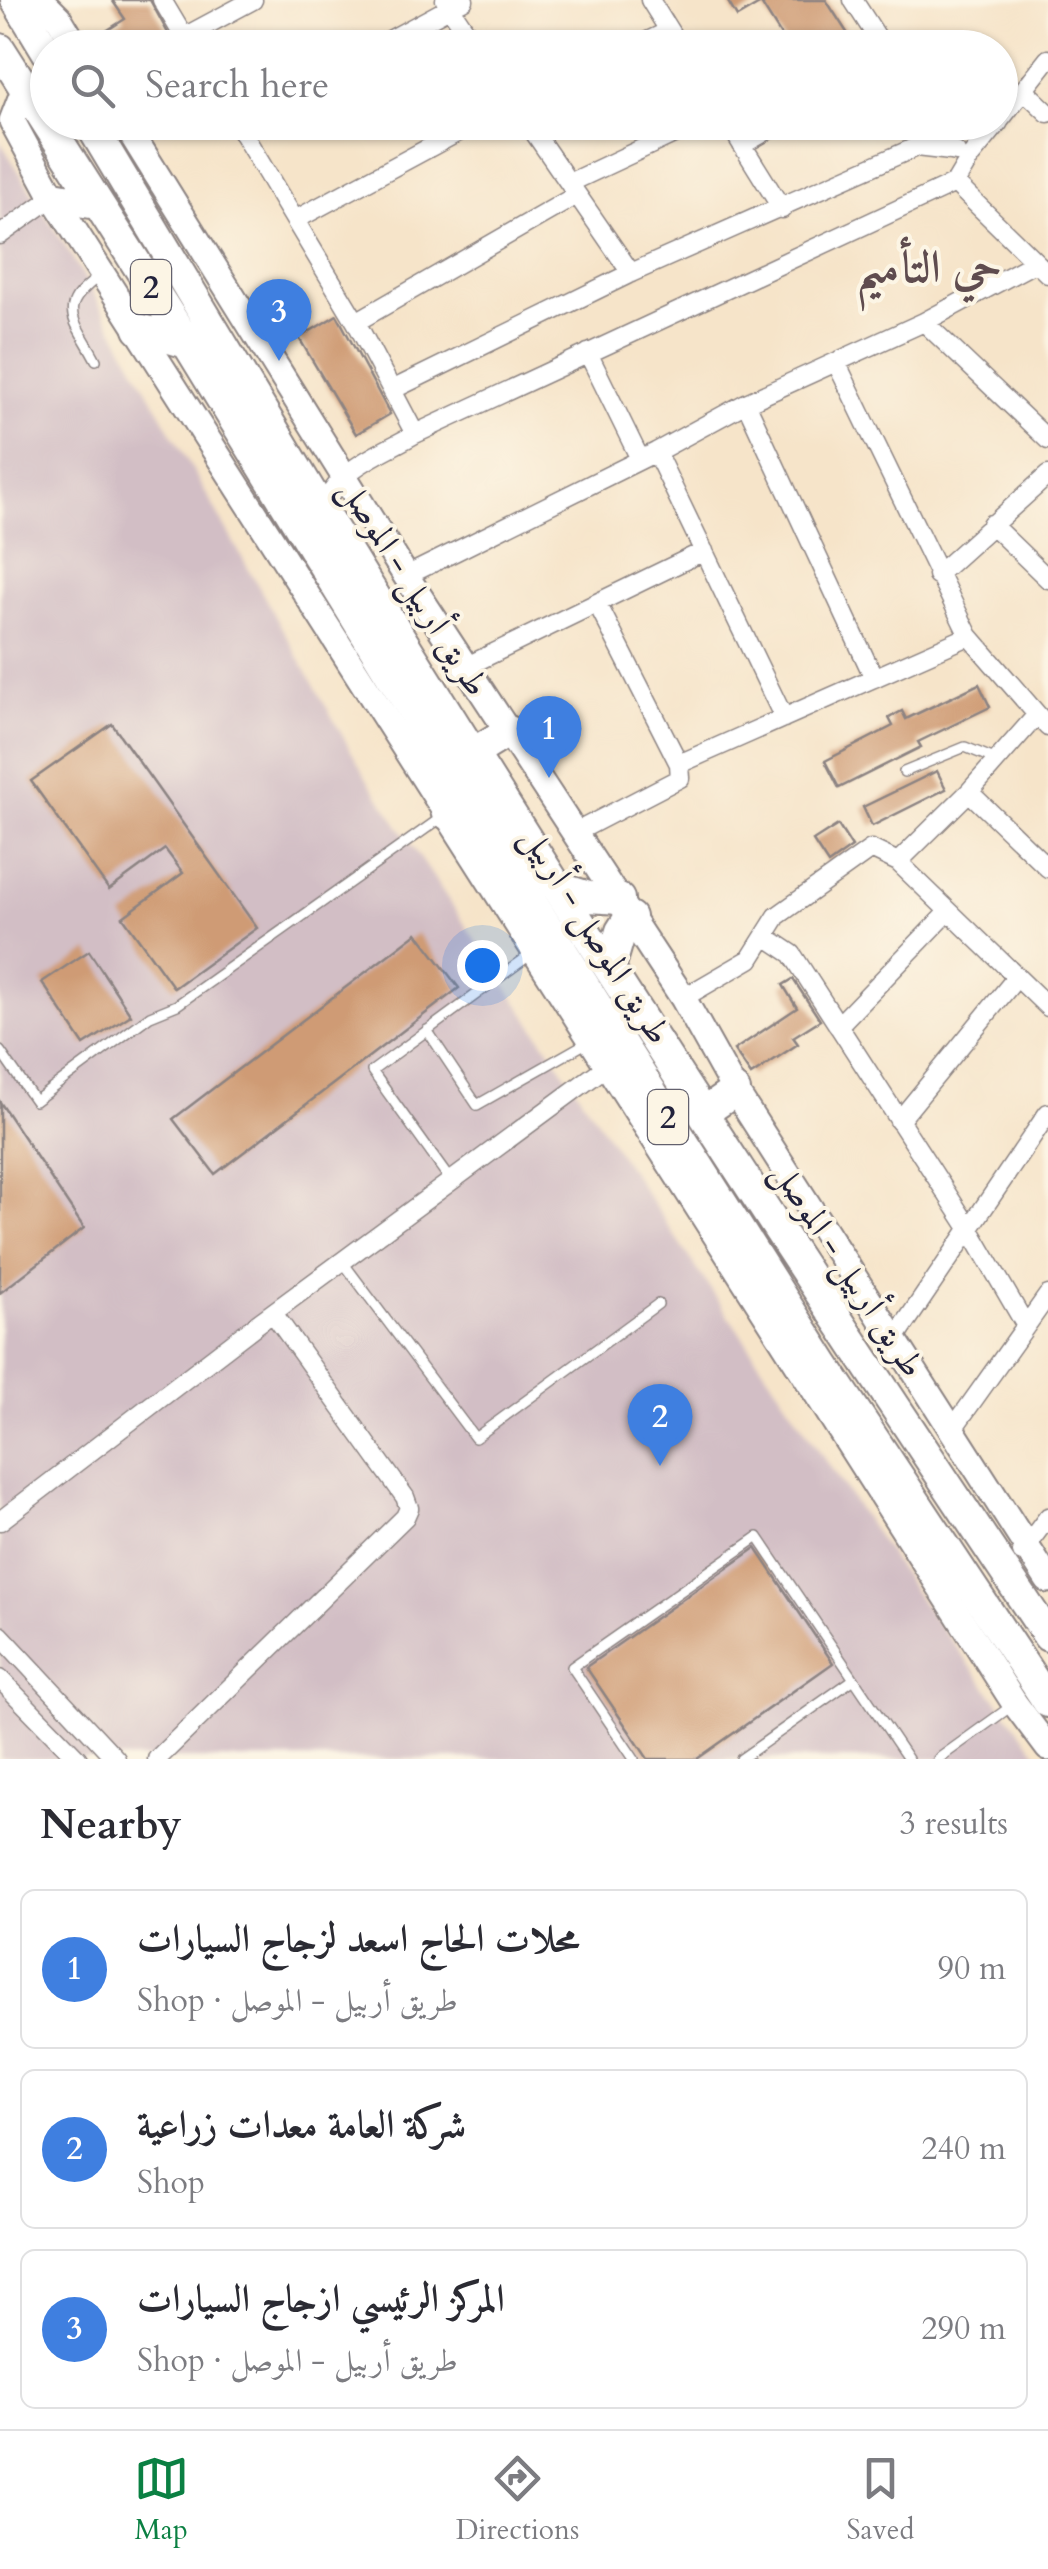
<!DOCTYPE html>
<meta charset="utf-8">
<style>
:root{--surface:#fff;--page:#f2f2f3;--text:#2b2b33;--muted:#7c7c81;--line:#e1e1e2;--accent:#0b8043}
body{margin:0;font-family:Cardo,Amiri,serif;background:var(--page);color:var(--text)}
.you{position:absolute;left:482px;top:965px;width:35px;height:35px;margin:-25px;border:8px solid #fff;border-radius:50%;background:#1a73e8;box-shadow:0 0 0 15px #1a73e833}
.badge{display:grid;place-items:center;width:65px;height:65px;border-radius:50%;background:var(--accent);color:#fff;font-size:32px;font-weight:700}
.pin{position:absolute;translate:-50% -82px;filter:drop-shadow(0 2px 5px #0008)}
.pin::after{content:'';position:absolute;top:52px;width:35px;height:30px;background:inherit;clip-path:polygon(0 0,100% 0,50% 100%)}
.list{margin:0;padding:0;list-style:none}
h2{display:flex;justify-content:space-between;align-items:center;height:130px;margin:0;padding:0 40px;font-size:42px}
h2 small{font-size:32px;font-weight:400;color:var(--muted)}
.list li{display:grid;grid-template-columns:65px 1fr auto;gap:30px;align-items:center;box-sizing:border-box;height:160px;margin:0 20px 20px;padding:0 20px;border:2px solid var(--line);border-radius:15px}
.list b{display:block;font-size:38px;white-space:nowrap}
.list p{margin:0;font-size:32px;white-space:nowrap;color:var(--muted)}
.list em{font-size:32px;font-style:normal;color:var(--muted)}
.icon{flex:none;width:55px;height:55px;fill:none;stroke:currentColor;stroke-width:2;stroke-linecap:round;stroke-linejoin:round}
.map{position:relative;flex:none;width:1048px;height:1759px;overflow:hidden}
.search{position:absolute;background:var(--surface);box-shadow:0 2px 8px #0004;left:30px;right:30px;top:30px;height:110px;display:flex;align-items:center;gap:25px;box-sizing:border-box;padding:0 35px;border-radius:55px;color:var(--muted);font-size:38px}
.sheet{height:670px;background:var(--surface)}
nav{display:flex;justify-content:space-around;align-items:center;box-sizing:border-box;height:140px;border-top:2px solid var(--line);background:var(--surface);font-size:28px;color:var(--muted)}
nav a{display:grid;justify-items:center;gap:5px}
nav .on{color:var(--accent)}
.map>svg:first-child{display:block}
</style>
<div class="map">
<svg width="1048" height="1759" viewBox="0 0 1048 1759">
<rect width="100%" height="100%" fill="#fcf5e5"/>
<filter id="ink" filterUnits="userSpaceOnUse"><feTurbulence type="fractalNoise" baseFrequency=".01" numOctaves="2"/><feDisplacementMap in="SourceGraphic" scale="20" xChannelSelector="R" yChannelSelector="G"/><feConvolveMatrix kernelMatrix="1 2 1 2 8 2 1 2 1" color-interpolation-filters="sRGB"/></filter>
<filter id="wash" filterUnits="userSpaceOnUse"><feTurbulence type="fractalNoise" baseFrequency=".0048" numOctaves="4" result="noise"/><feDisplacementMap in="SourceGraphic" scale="40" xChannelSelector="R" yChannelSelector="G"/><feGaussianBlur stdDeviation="2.25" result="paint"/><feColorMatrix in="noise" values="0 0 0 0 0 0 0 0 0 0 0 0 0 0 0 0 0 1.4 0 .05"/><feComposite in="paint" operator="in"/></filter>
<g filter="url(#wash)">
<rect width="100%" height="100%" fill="#f6e4c9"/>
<!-- industrial -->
<path fill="#d2bec5" d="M 0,141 L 83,275 L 367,779 L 922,1603 L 1042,1759 L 0,1759 Z"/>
<g id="blocks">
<!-- building -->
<path fill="#cf9b74" d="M 112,0 L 150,0 L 176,48 L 102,48 L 95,38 L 125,19 Z
M 727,0 L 766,0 L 737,17 Z
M 770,0 L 826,0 L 857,48 L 789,48 L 762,5 Z
M 337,315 L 390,414 L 356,434 L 299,338 Z
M 979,684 L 990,707 L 918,742 L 921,747 L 839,788 L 825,761 L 893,726 L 889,718 L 902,711 L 906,719 Z
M 112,724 L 257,928 L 174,988 L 123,917 L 183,873 L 165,849 L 109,890 L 31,781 Z
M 937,771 L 946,789 L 872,826 L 863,807 Z
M 838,825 L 852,847 L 828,864 L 813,841 Z
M 417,933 L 459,988 L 215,1174 L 173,1119 Z
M 89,951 L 131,1015 L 84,1045 L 42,982 Z
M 793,979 L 820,1020 L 793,1037 L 798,1044 L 751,1075 L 734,1050 L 797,1008 L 783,985 Z
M 0,1102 L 84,1228 L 0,1293 Z
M 756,1548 L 833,1663 L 697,1759 L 648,1759 L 586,1667 Z"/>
</g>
</g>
<g filter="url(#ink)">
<use href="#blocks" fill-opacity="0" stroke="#8c8382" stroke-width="2.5"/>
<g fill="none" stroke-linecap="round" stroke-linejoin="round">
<!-- lane casing -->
<g stroke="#8c8382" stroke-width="12">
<path id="lane" d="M 96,360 C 73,316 55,309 101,275
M 904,772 L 965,747 L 997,760
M 427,1030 L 477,1105 L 588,1042
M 0,1051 L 35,1101 L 150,1016 L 177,1005 L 445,815
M 451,1181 L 372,1071 L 534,952
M 342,1261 L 475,1438 L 658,1304
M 634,1759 L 572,1667 L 758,1537 L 908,1759
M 741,1759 L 854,1679
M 938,1759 L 1013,1705"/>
</g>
<!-- street casing -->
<g stroke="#8c8382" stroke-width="21">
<path id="street" d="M 162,0 L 190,47
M 445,0 L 477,48
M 650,0 L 680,48
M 853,0 L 884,48
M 184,37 L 253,0
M 375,48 L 464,0
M 633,48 L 669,31
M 1025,91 L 1048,113
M 1000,120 L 1048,59
M 236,122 L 356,322 L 415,434
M 527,122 L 631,273
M 728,122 L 782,209
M 933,122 L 951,151 L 956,152
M 742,145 L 782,122
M 569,183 L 699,122
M 955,183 L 1048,274
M 295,220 L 477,122
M 0,235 L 53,197
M 356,322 L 577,195
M 924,322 L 1048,440
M 588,353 L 640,459
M 836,362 L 969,636
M 394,389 L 631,273 L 916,147 L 951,151
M 746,403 L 874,678
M 656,452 L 784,718
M 322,511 C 338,467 377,456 415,434 L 955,183 L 971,156 L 999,122
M 991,524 L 1048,579
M 937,575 L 1048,475
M 406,576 L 656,452 L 746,403 L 924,322 L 1036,262
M 597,603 L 679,764
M 465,667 L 704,551
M 969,792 L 1048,868
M 576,832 L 680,778 L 679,764 L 969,636 L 1048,727
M 898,862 L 1048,1007
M 765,936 L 792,954 L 969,1228 L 1026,1326
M 683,998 L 750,959 L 777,916 L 871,849 L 898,862 L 969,792 L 1036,716
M 838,1026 L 948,912
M 899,1121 L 1016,978
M 894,1340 L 1048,1113
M 952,1430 L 1048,1295
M 0,1521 L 256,1325 L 607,1066
M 1022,1552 L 1048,1517
M 0,1635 L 116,1759
M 0,1679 L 78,1759
M 157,1759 L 405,1517 L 409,1508 L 405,1497 L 273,1313"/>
</g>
<!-- secondary casing -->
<g stroke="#8c8382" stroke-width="29">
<path id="secondary" d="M 41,0 L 59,18 L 77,48
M 24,90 L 12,121 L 53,197 L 935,1579 L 1015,1704 L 1048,1748
M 124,122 L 406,576 L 683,998 L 735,1091 L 1048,1580"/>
</g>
<!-- highway casing -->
<g stroke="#8c8382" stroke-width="34">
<path id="highway" d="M 16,0 L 48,53
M 0,49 L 187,343 L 502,856 L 824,1364 L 1048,1702
M 89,122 C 167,251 243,381 321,509 C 554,890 799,1265 1048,1636
M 53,197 L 97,204
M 139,329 L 187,343
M 475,752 L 509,731
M 434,765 L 447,814
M 560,888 L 589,897 L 619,899
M 610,968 L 621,931 L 630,917
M 703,1113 L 735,1091"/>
</g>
<!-- lane -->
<use href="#lane" stroke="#fff" stroke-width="9"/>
<!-- street -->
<use href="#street" stroke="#fff" stroke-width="18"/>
<!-- secondary -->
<use href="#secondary" stroke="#fff" stroke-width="25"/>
<!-- highway -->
<use href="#highway" stroke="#fff" stroke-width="30"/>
</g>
</g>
<g text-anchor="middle" stroke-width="8" stroke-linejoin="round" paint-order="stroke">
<!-- shield labels -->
<g fill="#fcf5e5" stroke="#63616e" stroke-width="2.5">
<rect x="131" y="260" width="40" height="54" rx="8"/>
<rect x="648" y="1090" width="40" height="54" rx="8"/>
</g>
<g font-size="32" font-weight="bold" fill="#22223b">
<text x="151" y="298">2</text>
<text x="668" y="1128">2</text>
</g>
<!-- street labels -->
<g font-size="35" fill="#22223b" stroke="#fcf5e5">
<text transform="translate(415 587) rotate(58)" y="12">طريق أربيل - الموصل</text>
<text transform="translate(597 935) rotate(58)" y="12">طريق الموصل - أربيل</text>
<text transform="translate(849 1269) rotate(57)" y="12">طريق أربيل - الموصل</text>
</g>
<!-- district labels -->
<g font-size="45" font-weight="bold" fill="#5f4c4f" stroke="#fcf5e5">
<text x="929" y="282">حي التأميم</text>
</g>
</g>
</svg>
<div class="you"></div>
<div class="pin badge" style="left:549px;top:778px;background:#3f7fe0">1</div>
<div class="pin badge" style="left:660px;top:1466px;background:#3f7fe0">2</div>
<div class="pin badge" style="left:279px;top:361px;background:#3f7fe0">3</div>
<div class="search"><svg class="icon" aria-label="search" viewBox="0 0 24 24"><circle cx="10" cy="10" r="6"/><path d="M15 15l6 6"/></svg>Search here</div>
</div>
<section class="sheet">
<h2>Nearby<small>3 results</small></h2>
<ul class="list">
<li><span class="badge" style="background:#3f7fe0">1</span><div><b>محلات الحاج اسعد لزجاج السيارات</b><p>Shop · طريق أربيل - الموصل</p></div><em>90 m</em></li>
<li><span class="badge" style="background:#3f7fe0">2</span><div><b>شركة العامة معدات زراعية</b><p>Shop</p></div><em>240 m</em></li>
<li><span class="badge" style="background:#3f7fe0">3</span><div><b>المركز الرئيسي ازجاج السيارات</b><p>Shop · طريق أربيل - الموصل</p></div><em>290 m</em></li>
</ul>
</section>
<nav>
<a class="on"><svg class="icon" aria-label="map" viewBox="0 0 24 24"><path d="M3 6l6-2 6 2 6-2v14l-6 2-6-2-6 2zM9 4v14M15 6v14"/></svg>Map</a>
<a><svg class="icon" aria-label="directions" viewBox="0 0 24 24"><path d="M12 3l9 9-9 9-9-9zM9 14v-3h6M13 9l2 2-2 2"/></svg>Directions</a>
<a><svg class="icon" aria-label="saved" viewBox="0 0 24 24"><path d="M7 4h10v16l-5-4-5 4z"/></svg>Saved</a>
</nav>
